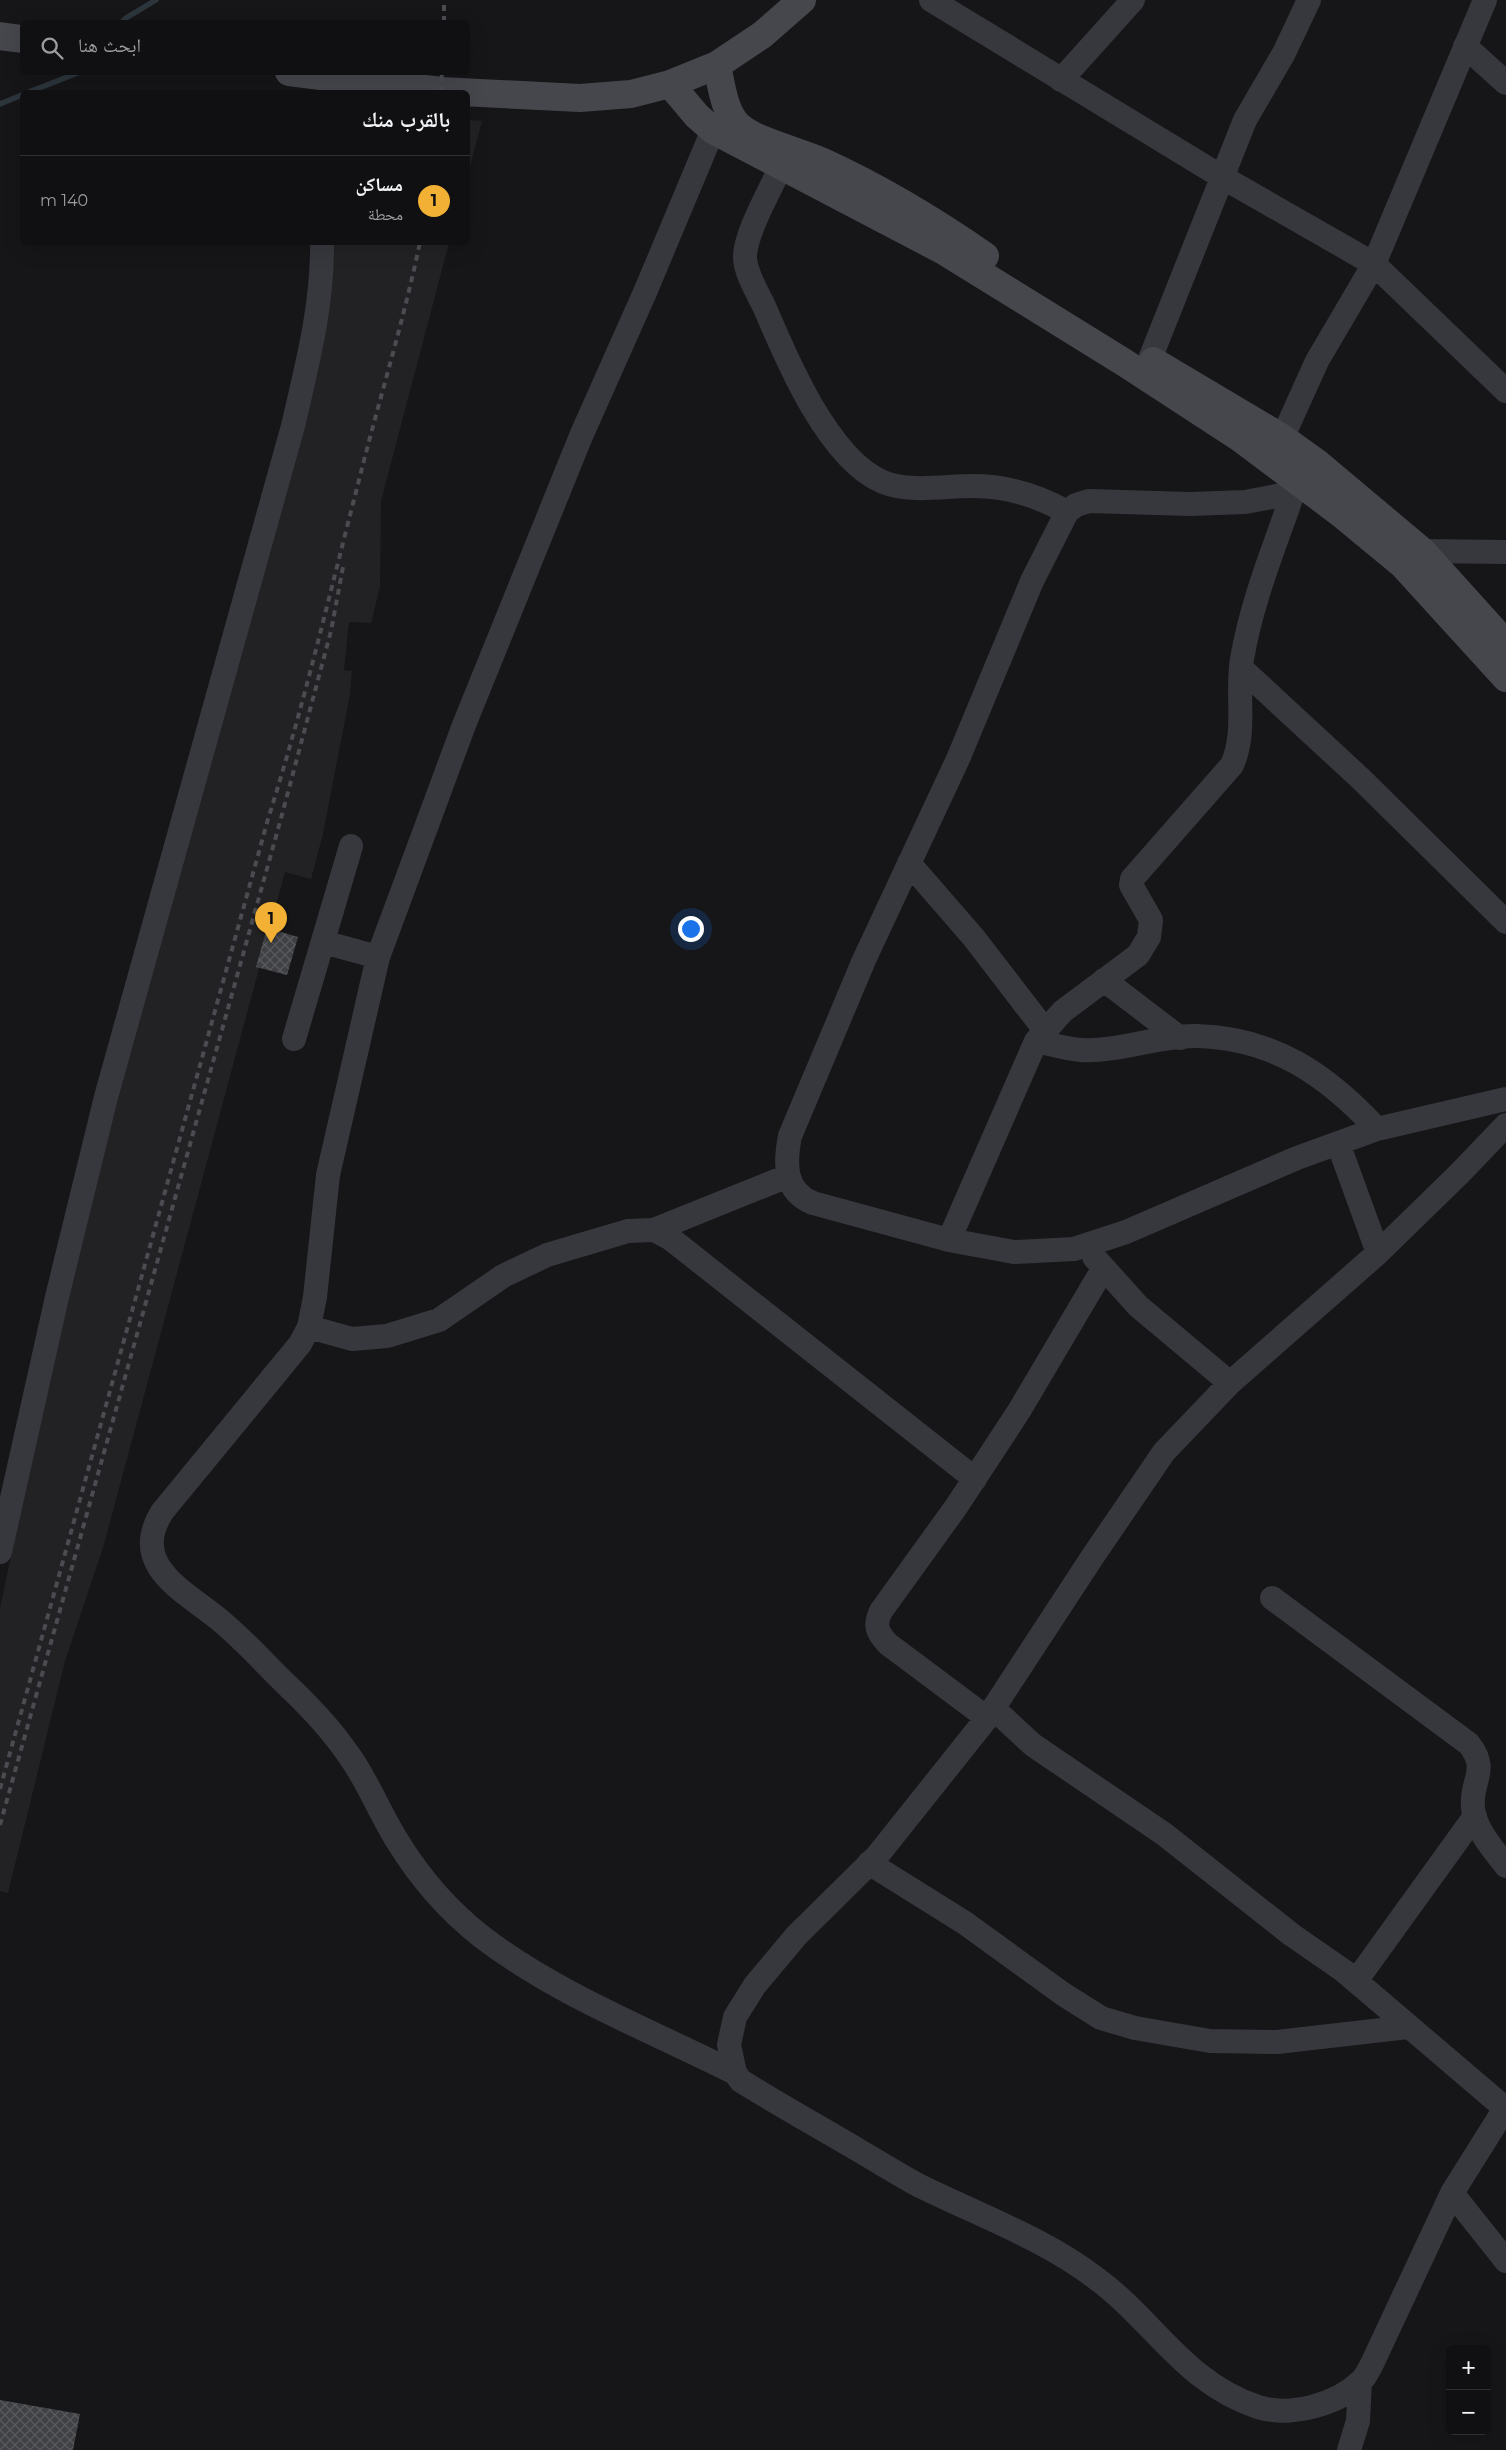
<!DOCTYPE html>
<html lang="ar">
<meta charset="utf-8">
<style>
:root{--surface:#101012;--page:#1e1e20;--text:#f1f3f6;--muted:#9c9d9f;--line:#303032;--accent:#f2b134}
body{margin:0;font-family:Montserrat,"Noto Naskh Arabic",sans-serif;background:var(--page);color:var(--text);direction:rtl}
.controls{position:absolute;right:15px;bottom:15px;display:grid;overflow:hidden;border-radius:8px;box-shadow:0 5px 20px #0002}
.controls button{width:45px;height:45px;display:grid;place-items:center;padding:0;border:0;border-bottom:1px solid var(--line);background:var(--surface);color:var(--text);font:25px sans-serif}
.you{position:absolute;left:690px;top:928px;width:18px;height:18px;margin:-12px;border:4px solid #fff;border-radius:50%;background:#1a73e8;box-shadow:0 0 0 8px #1a73e833}
.badge{display:grid;place-items:center;width:32px;height:32px;border-radius:50%;background:var(--accent);color:#111;font-size:16px;font-weight:700}
.pin{position:absolute;translate:-50% -41px;filter:drop-shadow(0 1px 2px #0008)}
.pin::after{content:'';position:absolute;top:26px;width:18px;height:15px;background:inherit;clip-path:polygon(0 0,100% 0,50% 100%)}
.list{margin:0;padding:0;list-style:none}
h2{display:flex;justify-content:space-between;align-items:center;height:65px;margin:0;padding:0 20px;font-size:21px}
h2 small{font-size:16px;font-weight:400;color:var(--muted)}
.list li{display:grid;grid-template-columns:32px 1fr auto;gap:15px;align-items:center;box-sizing:border-box;height:90px;padding:0 20px;border-top:1px solid var(--line)}
.list b{display:block;font-size:19px;white-space:nowrap}
.list p{margin:0;font-size:16px;white-space:nowrap;color:var(--muted)}
.list em{font-size:16px;font-style:normal;color:var(--muted)}
.icon{flex:none;width:28px;height:28px;fill:none;stroke:currentColor;stroke-width:2;stroke-linecap:round;stroke-linejoin:round}
.map{position:relative;flex:none;width:1506px;height:2450px;overflow:hidden;direction:ltr}
.search{position:absolute;background:var(--surface);box-shadow:0 5px 20px #0002;left:20px;top:20px;width:450px;height:55px;display:flex;align-items:center;gap:12px;box-sizing:border-box;padding:0 18px;border-radius:8px;color:var(--muted);font-size:19px}
.panel{position:absolute;background:var(--surface);box-shadow:0 5px 20px #0002;left:20px;top:90px;width:450px;height:155px;border-radius:8px;direction:rtl}
.map>svg:first-child{display:block}
</style>
<div class="map">
<svg width="1506" height="2450" viewBox="0 0 1506 2450">
<defs>
<pattern id="building-cross-hatch" width="8" height="8" patternUnits="userSpaceOnUse" patternTransform="scale(1.25)"><rect width="8" height="8" fill="#404145"/><path d="M0 0l8 8M0 8l8-8" fill="none" stroke="#595a5e"/></pattern>
</defs>
<rect width="100%" height="100%" fill="#161618"/>
<!-- built -->
<path fill="#222225" d="M 468,120 L 482,121 L 468,174 Z
M 328,243 L 449,243 L 381,501 L 380,587 L 371,623 L 349,622 L 344,670 L 352,671 L 350,694 L 323,834 L 311,879 L 285,872 L 103,1548 L 65,1661 L 8,1893 L 0,1891 L 0,1608 L 82,1224 Z"/>
<g fill="none" stroke-linecap="round" stroke-linejoin="round">
<!-- stream -->
<path stroke="#2c353c" stroke-width="5.5" d="M 122,22 L 126,18 L 156,0
M 29,92 L 80,72
M 0,104 L 22,95"/>
</g>
<!-- building -->
<path fill="url(#building-cross-hatch)" d="M 267,928 L 298,937 L 287,975 L 256,967 Z
M 0,2400 L 80,2414 L 73,2450 L 0,2450 Z"/>
<g fill="none" stroke-linecap="round" stroke-linejoin="round">
<!-- street -->
<path stroke="#37383d" stroke-width="24" d="M 931,0 L 1222,177 L 1374,264 L 1506,391
M 1465,46 L 1506,83
M 1061,80 L 1133,0
M 713,130 L 646,290 L 581,436 L 464,725 L 378,957 L 328,1175 L 315,1297 L 309,1327 L 300,1344 L 162,1512 C 128,1567 187,1592 222,1622 C 246,1642 267,1666 289,1687 C 311,1708 331,1729 348,1754 C 368,1781 380,1814 398,1842 C 420,1878 449,1911 482,1937 C 558,1995 650,2030 735,2073
M 781,166 C 771,189 745,233 745,257 C 745,272 757,292 764,306 C 786,358 828,459 883,482 C 910,493 944,486 973,486 C 1008,486 1037,495 1067,512
M 1150,359 L 1245,120 L 1284,53 L 1309,0
M 1275,454 L 1317,361 L 1374,264 L 1485,0
M 1293,493 L 1245,502 L 1191,504 L 1089,501 L 1076,505 L 1067,512 L 1032,581 L 958,759 L 864,960 L 790,1136 C 785,1162 783,1191 813,1203 L 949,1240 L 1014,1252 L 1074,1249 L 1126,1232 L 1297,1158 L 1377,1129 L 1506,1099
M 1422,551 L 1506,552
M 1241,668 L 1361,779 L 1506,922
M 909,863 L 974,938 L 1044,1029
M 323,942 L 378,957
M 1104,980 L 1180,1038
M 294,1039 L 351,846
M 1036,1041 C 1050,1044 1066,1049 1081,1050 C 1120,1052 1159,1035 1197,1036 C 1274,1038 1327,1075 1377,1129
M 1506,1125 L 1460,1173 L 1378,1253 L 1230,1383 L 1164,1452 L 1093,1556 L 987,1718 L 877,1856 L 797,1935 L 755,1985 L 735,2017 L 729,2045 L 735,2073 L 741,2081 C 780,2105 819,2127 858,2150 C 879,2162 899,2175 920,2186 C 979,2215 1045,2239 1097,2279 C 1154,2321 1186,2384 1258,2407 C 1290,2417 1336,2405 1360,2382 C 1365,2378 1368,2371 1371,2366 L 1452,2193 L 1506,2107
M 1338,1143 L 1378,1253
M 654,1230 L 788,1176
M 949,1240 L 1036,1041 L 1063,1011 L 1138,955 L 1149,937 L 1151,920 L 1131,885 L 1132,879 L 1232,765 C 1247,732 1236,694 1242,659 C 1253,595 1277,542 1297,481
M 1094,1257 L 1138,1306 L 1230,1383
M 309,1327 L 352,1339 L 387,1336 L 439,1320 L 503,1276 L 547,1255 L 628,1231 L 654,1230 L 671,1239 L 975,1479
M 0,1552 L 57,1297 L 106,1097 L 293,426 C 307,365 323,305 322,242
M 1272,1598 L 1469,1744 C 1490,1771 1470,1780 1473,1808 C 1475,1829 1493,1849 1506,1866
M 994,1709 L 1033,1745 L 1164,1834 L 1292,1935 L 1344,1971 L 1506,2109
M 987,1718 L 888,1644 C 877,1632 874,1626 881,1611 L 956,1507 L 1019,1411 L 1103,1269
M 869,1863 L 965,1923 L 1063,1994 L 1101,2018 L 1135,2028 L 1210,2041 L 1277,2042 L 1408,2027
M 1356,1981 L 1475,1816
M 1452,2193 L 1506,2261
M 1349,2450 L 1358,2421 L 1360,2382"/>
<!-- secondary -->
<path stroke="#45474d" stroke-width="28" d="M 0,36 L 22,39
M 717,65 C 721,83 724,113 739,126 C 757,142 800,151 823,162 C 880,188 933,220 985,256
M 289,72 L 441,91 L 580,98 L 631,94 L 670,84 L 717,65 L 762,35 L 802,0
M 670,84 L 697,116 L 713,130 L 944,251 L 1125,363 L 1240,438 L 1340,513 L 1403,565 L 1506,678
M 1153,361 L 1284,439 L 1316,462 L 1422,551 L 1506,644"/>
<!-- rail -->
<path stroke="#4a4c52" stroke-width="4" stroke-dasharray="6 5" stroke-linecap="butt" d="M 444,22 L 444,0
M 441,92 L 442,72
M 0,1789 L 268,819 C 303,709 329,596 358,484 C 378,403 403,324 420,242
M 0,1825 L 280,822 L 331,631 L 343,567"/>
</g>
</svg>
<div class="controls">
<button>+</button>
<button>−</button>
</div>
<div class="you"></div>
<div class="pin badge" style="left:271px;top:943px">1</div>
<div class="search"><svg class="icon" aria-label="search" viewBox="0 0 24 24"><circle cx="10" cy="10" r="6"/><path d="M15 15l6 6"/></svg>ابحث هنا</div>
<section class="panel">
<h2>بالقرب منك<small></small></h2>
<ul class="list">
<li><span class="badge">1</span><div><b>مساكن</b><p>محطة</p></div><em>140 m</em></li>
</ul>
</section>
</div>
